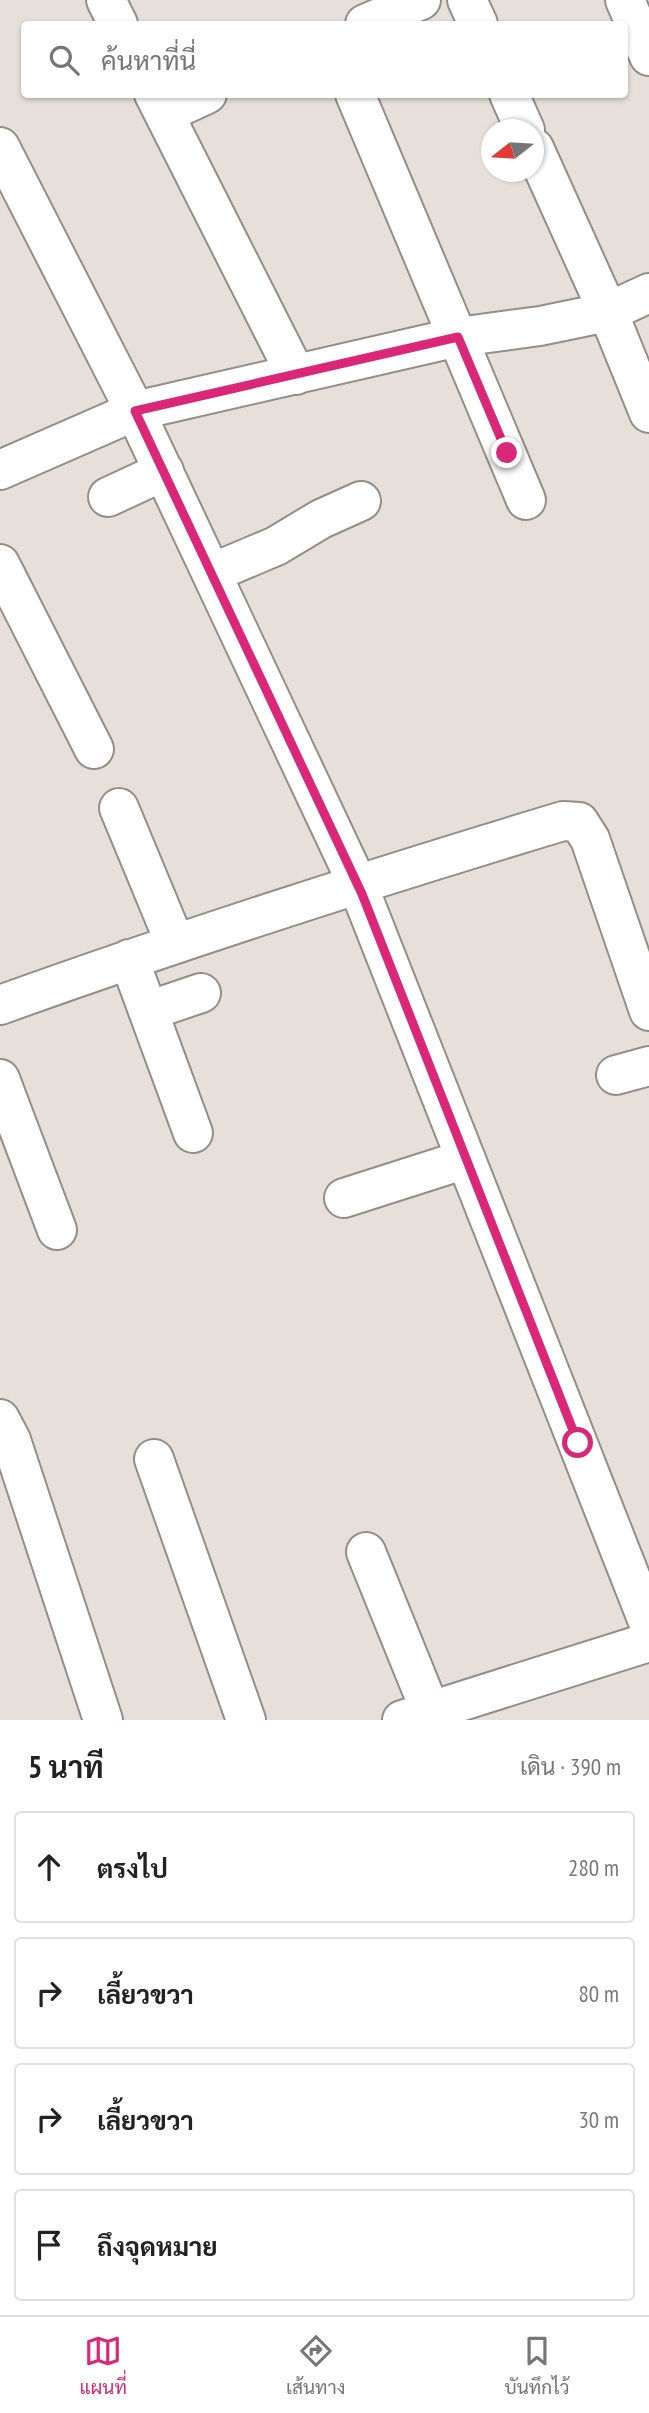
<!DOCTYPE html>
<html lang="th">
<meta charset="utf-8">
<style>
:root{--surface:#fff;--page:#f2f2f2;--text:#222;--muted:#767676;--line:#e0e0e0;--accent:#db2777}
body{margin:0;font-family:"PT Sans Narrow",Sarabun,sans-serif;background:var(--page);color:var(--text)}
.compass{position:absolute;left:481px;top:119px;width:63px;height:63px;border-radius:50%;background:var(--surface);box-shadow:0 2px 5px #0004;rotate:253deg}
.stop{position:absolute;width:21px;height:21px;margin:-16px;border:5px solid #db2777;border-radius:50%;background:#fff}
.stop.end{background:#db2777;border-color:#fff;box-shadow:0 2px 7px #0008}
.list{margin:0;padding:0;list-style:none}
h2{display:flex;justify-content:space-between;align-items:center;height:91px;margin:0;padding:0 28px;font-size:30px}
h2 small{font-size:23px;font-weight:400;color:var(--muted)}
.list li{display:grid;grid-template-columns:46px 1fr auto;gap:21px;align-items:center;box-sizing:border-box;height:112px;margin:0 14px 14px;padding:0 14px;border:2px solid var(--line);border-radius:7px}
.list b{display:block;font-size:26px;white-space:nowrap}
.list em{font-size:23px;font-style:normal;color:var(--muted)}
.icon{flex:none;width:38px;height:38px;fill:none;stroke:currentColor;stroke-width:2;stroke-linecap:round;stroke-linejoin:round}
.map{position:relative;flex:none;width:649px;height:1720px;overflow:hidden}
.search{position:absolute;background:var(--surface);box-shadow:0 2px 5px #0004;left:21px;right:21px;top:21px;height:77px;display:flex;align-items:center;gap:18px;box-sizing:border-box;padding:0 24px;border-radius:7px;color:var(--muted);font-size:26px}
.sheet{height:595px;background:var(--surface)}
nav{display:flex;justify-content:space-around;align-items:center;box-sizing:border-box;height:98px;border-top:2px solid var(--line);background:var(--surface);font-size:19px;color:var(--muted)}
nav a{display:grid;justify-items:center;gap:4px}
nav .on{color:var(--accent)}
.map>svg:first-child{display:block}
</style>
<div class="map">
<svg width="649" height="1720" viewBox="0 0 649 1720">
<rect width="100%" height="100%" fill="#e7e0da"/>
<g fill="none" stroke-linecap="round" stroke-linejoin="round">
<!-- minor casing -->
<g stroke="#948d88" stroke-width="42">
<path id="minor" d="M 106,0 L 118,24
M 467,0 L 478,24
M 625,0 L 649,56
M 365,24 L 421,0
M 154,94 L 296,375
M 355,94 L 526,500
M 509,94 L 525,130
M 164,114 L 207,94
M 0,147 L 135,411 L 357,883 L 649,1624
M 534,148 L 608,312 L 649,413
M 0,470 L 135,411 L 458,337 L 540,326 L 608,312 L 649,293
M 108,497 L 164,471
M 0,564 L 94,749
M 212,573 L 276,546 L 321,519 L 361,501
M 119,808 L 175,943
M 129,959 L 193,1133
M 0,1005 C 186,938 374,878 563,821 L 579,822 L 590,839 L 649,1011
M 148,1011 L 201,993
M 616,1075 L 649,1066
M 0,1079 L 57,1230
M 344,1198 L 466,1159
M 0,1419 L 11,1440 L 103,1720
M 154,1459 L 246,1720
M 366,1552 L 434,1720
M 402,1720 L 649,1642"/>
</g>
<!-- minor -->
<use href="#minor" stroke="#fff" stroke-width="38"/>
</g>
<g fill="none" stroke-linecap="round" stroke-linejoin="round">
<!-- route -->
<path stroke="#db2777" stroke-width="9" d="M 507,453 L 458,337 L 135,411 L 362,894 L 578,1443"/>
</g>
</svg>
<svg class="compass" viewBox="-18 -18 36 36"><path d="M0-13l5 13h-10z" fill="#e53935"/><path d="M0 13l5-13h-10z" fill="#767676"/></svg>
<div class="stop" style="left:578px;top:1443px"></div>
<div class="stop end" style="left:507px;top:453px"></div>
<div class="search"><svg class="icon" aria-label="search" viewBox="0 0 24 24"><circle cx="10" cy="10" r="6"/><path d="M15 15l6 6"/></svg>ค้นหาที่นี่</div>
</div>
<section class="sheet">
<h2>5 นาที<small>เดิน · 390 m</small></h2>
<ul class="list">
<li><svg class="icon" aria-label="ahead" viewBox="0 0 24 24"><path d="M12 20V5M6 11l6-6 6 6"/></svg><div><b>ตรงไป</b></div><em>280 m</em></li>
<li><svg class="icon" aria-label="right" viewBox="0 0 24 24"><path d="M7 20v-9h11M14 6l5 5-5 5"/></svg><div><b>เลี้ยวขวา</b></div><em>80 m</em></li>
<li><svg class="icon" aria-label="right" viewBox="0 0 24 24"><path d="M7 20v-9h11M14 6l5 5-5 5"/></svg><div><b>เลี้ยวขวา</b></div><em>30 m</em></li>
<li><svg class="icon" aria-label="arrive" viewBox="0 0 24 24"><path d="M6 21V4h12l-3 4 3 4H6"/></svg><div><b>ถึงจุดหมาย</b></div></li>
</ul>
</section>
<nav>
<a class="on"><svg class="icon" aria-label="map" viewBox="0 0 24 24"><path d="M3 6l6-2 6 2 6-2v14l-6 2-6-2-6 2zM9 4v14M15 6v14"/></svg>แผนที่</a>
<a><svg class="icon" aria-label="directions" viewBox="0 0 24 24"><path d="M12 3l9 9-9 9-9-9zM9 14v-3h6M13 9l2 2-2 2"/></svg>เส้นทาง</a>
<a><svg class="icon" aria-label="saved" viewBox="0 0 24 24"><path d="M7 4h10v16l-5-4-5 4z"/></svg>บันทึกไว้</a>
</nav>
